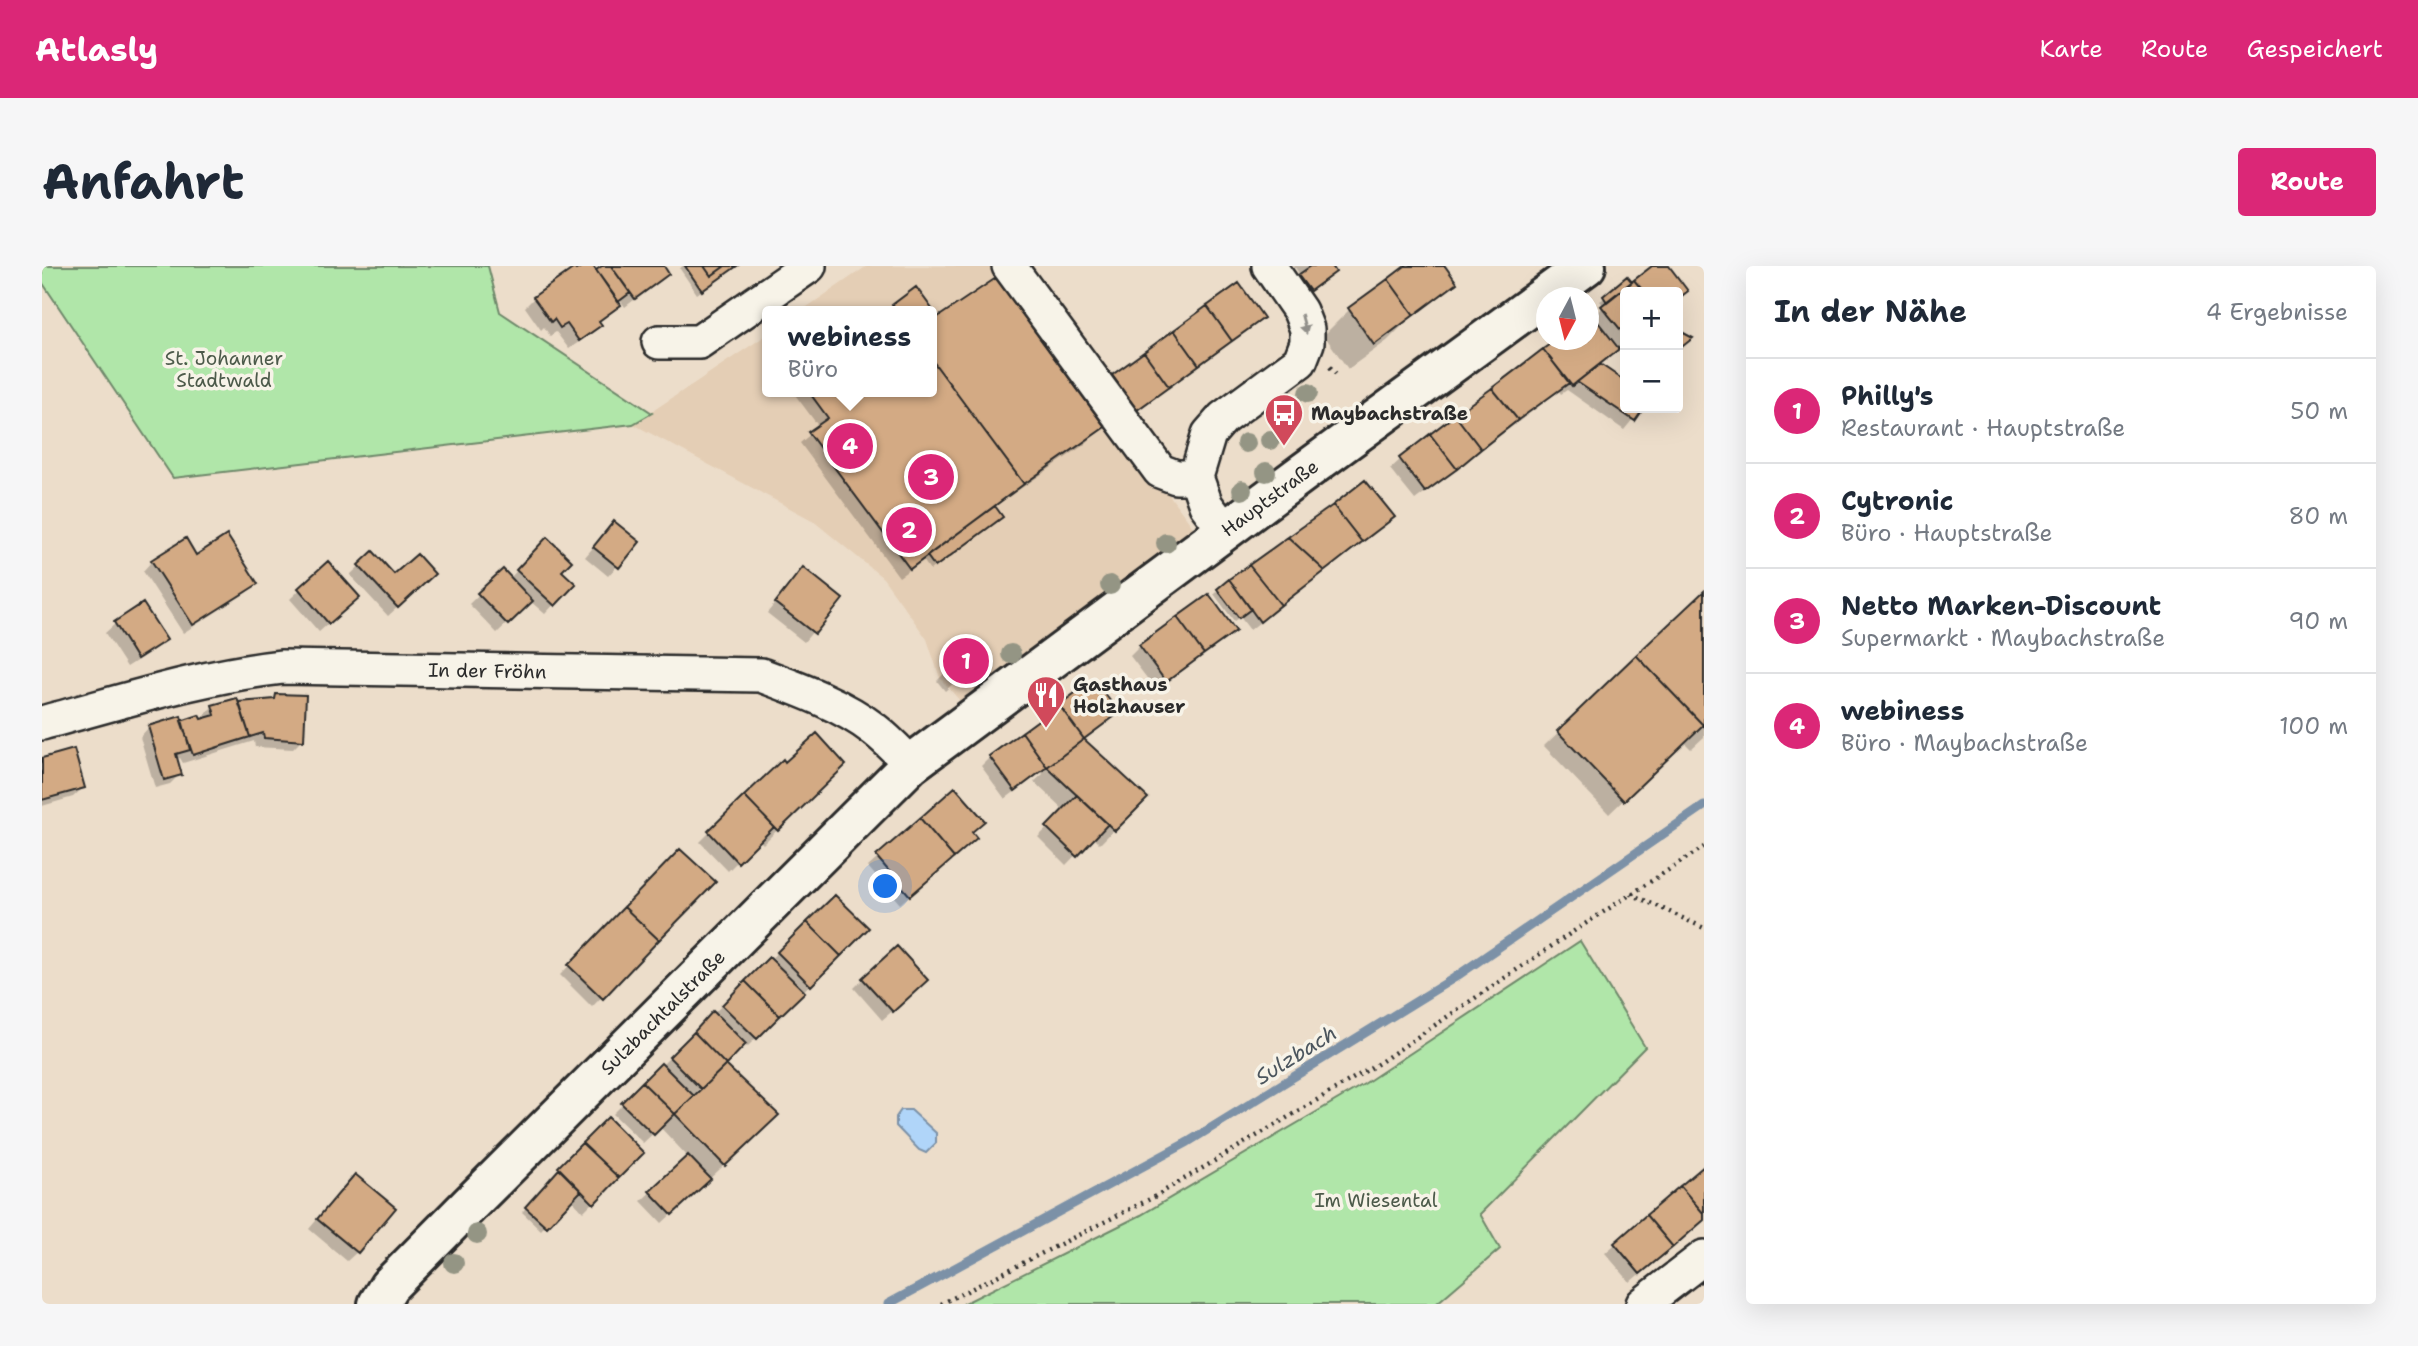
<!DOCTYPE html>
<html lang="de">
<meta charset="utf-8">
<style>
:root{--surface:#fff;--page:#f6f6f7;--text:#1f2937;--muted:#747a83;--line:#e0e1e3;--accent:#db2777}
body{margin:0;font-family:"Shantell Sans",sans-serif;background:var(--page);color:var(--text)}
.controls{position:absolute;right:21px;top:21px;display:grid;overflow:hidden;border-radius:7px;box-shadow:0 7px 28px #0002}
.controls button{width:63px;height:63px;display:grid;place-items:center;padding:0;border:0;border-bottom:2px solid var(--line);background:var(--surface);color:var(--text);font:35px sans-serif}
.compass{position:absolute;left:1494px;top:21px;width:63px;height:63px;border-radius:50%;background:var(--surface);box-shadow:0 7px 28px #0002;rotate:187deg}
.you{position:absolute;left:844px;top:621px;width:24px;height:24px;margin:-18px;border:5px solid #fff;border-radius:50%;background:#1a73e8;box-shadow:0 0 0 10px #1a73e833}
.badge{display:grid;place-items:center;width:46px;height:46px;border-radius:50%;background:var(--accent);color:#fff;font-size:23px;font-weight:700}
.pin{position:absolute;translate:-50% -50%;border:4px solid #fff;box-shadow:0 2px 7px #0006}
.popup{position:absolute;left:720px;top:40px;width:175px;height:91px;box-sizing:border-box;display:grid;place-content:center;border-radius:7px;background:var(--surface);filter:drop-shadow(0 2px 5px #0005);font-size:23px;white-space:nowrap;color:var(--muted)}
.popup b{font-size:26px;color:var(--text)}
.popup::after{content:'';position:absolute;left:50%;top:100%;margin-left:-14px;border:14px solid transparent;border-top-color:var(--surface)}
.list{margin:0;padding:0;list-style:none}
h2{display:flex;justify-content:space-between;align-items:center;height:91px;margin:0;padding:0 28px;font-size:30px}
h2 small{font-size:23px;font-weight:400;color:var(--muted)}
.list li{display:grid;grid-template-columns:46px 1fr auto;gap:21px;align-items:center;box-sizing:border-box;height:105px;padding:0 28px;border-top:2px solid var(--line)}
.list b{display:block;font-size:26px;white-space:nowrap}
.list p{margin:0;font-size:23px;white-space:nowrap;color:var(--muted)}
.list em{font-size:23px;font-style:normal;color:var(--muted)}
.map{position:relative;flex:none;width:1662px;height:1038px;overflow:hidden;border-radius:7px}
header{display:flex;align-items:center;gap:42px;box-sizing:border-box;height:98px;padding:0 35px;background:var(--accent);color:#fff}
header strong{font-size:33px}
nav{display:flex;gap:38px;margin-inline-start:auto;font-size:24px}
.intro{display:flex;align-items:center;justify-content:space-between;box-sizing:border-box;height:168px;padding:0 42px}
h1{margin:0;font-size:49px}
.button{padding:18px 32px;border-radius:7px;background:var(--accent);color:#fff;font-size:24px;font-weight:700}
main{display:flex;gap:42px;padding:0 42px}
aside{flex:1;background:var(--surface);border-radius:7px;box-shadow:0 7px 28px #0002}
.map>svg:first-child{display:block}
</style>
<header>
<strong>Atlasly</strong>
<nav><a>Karte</a><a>Route</a><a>Gespeichert</a></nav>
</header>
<div class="intro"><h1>Anfahrt</h1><a class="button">Route</a></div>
<main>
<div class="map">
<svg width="1662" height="1038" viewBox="0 0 1662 1038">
<rect width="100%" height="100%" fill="#ecddca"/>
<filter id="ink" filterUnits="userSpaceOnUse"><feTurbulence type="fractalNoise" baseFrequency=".0143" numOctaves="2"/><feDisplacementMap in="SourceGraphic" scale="14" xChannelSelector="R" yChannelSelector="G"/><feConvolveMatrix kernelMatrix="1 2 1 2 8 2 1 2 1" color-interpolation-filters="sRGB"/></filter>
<g filter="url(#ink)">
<!-- built -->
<path fill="#e4ceb5" d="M 825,0 L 958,0 L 1156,268 L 919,436 L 898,412 L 885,373 L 841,312 L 770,254 L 591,158 L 726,68 L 726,126 L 890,126 L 890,45 L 759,45 Z"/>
<!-- green -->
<path fill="#b0e6a9" stroke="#6e886a" stroke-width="2" d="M 0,0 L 446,0 L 458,46 L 610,147 L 591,158 L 131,212 L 0,16 Z
M 1538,675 L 1603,781 L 1438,948 L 1458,983 L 1394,1038 L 921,1038 L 1099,949 L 1322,818 Z"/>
<!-- water -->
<path fill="#b0d5f9" stroke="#7b91a7" stroke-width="2" d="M 859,844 L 869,844 L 894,867 L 894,877 L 884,887 L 877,884 L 854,860 L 854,851 Z"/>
<!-- shadow -->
<path fill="#0003" d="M 544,0 L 548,0 L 553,7 L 561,0 L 619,0 L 625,8 L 583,41 L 578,34 L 574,36 L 576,39 L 556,57 L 558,59 L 548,68 L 527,83 L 514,66 L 508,70 L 502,61 L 499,64 L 483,41 L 492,32 Z
M 640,0 L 694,0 L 655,28 L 638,3 Z
M 1252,0 L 1288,0 L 1288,10 L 1263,28 L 1253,15 L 1258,9 Z
M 1366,0 L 1400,0 L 1413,17 L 1361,59 L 1345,75 L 1306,103 L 1282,69 L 1307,44 Z
M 1613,0 L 1625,0 L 1644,25 L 1636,33 L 1636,26 L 1583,26 L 1583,85 L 1577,81 L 1556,99 L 1583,117 L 1583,142 L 1600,142 L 1582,164 L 1525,124 L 1519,128 L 1517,125 L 1373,234 L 1348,203 L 1358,194 L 1517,74 L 1546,74 L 1551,51 L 1562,40 L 1558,35 Z
M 1197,20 L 1220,52 L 1211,61 L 1085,152 L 1062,120 L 1071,111 Z
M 873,24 L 889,45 L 844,45 L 851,40 Z
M 895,54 L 1061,161 L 1042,179 L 952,241 L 954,255 L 888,304 L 881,294 L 857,311 L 758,177 L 777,161 L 751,126 L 890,126 Z
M 572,257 L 596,277 L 566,310 L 543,291 Z
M 505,273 L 517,306 L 531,318 L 503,348 L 488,335 L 455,367 L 427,338 L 460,306 L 467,313 Z
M 1314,280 L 1208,364 L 1198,351 L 1192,355 L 1172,328 L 1176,324 Z
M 331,287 L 352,311 L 382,317 L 346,350 L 308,309 Z
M 110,295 L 214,318 L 204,327 L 141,367 L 101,305 Z
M 286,297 L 306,340 L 277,366 L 248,333 Z
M 761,304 L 798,333 L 762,376 L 725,347 Z
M 1166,331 L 1192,365 L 1182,374 L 1114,424 L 1088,390 L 1098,380 Z
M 101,340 L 123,374 L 113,383 L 85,401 L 63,367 L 73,358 Z
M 1594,392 L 1662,462 L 1662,471 L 1649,483 L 1642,476 L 1567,548 L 1502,480 Z
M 913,396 L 934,396 L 903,425 L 895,415 Z
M 234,430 L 260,474 L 251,483 L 213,481 L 212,475 L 141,497 L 138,492 L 133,494 L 138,508 L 128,518 L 113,522 L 98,471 L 107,461 L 158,455 L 163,454 L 162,450 L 171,441 L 229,435 Z
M 1075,447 L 1041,475 L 1103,532 L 1058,578 L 1051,571 L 1024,599 L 996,571 L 1023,545 L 992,516 L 1001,508 L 999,506 L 963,533 L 939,500 L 948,491 Z
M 0,494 L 41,522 L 31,531 L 0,540 Z
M 743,499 L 802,499 L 721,578 L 717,574 L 686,605 L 658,576 L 703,531 Z
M 912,524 L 928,566 L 924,581 L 858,638 L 826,601 Z
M 638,585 L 671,616 L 550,741 L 518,709 Z
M 793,631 L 825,662 L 705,781 L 701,778 L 655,825 L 720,864 L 620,957 L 599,935 L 646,891 L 618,861 L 601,877 L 571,848 L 671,748 Z
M 821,713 L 875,724 L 840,754 L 812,722 Z
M 566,854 L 599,887 L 541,946 L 529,933 L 499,964 L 480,946 L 510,914 L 507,912 Z
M 1662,902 L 1662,953 L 1588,1016 L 1563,987 Z
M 304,919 L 315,986 L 305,995 L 267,963 Z"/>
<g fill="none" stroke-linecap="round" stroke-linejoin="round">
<!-- stream -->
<path stroke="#7b91a7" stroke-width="9" d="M 846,1038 L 1146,876 L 1412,712 L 1662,540"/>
</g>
<!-- building -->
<path fill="#d3aa84" stroke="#2b2b2b" stroke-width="2" d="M 541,0 L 551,0 L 579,39 L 557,55 L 560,59 L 537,75 L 525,58 L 518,62 L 512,53 L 509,56 L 491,31 L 532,2 L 534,4 Z
M 560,0 L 569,0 L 588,27 L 576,36 L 554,4 Z
M 569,0 L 622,0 L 627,8 L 593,33 Z
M 643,0 L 662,0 L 669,10 L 683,0 L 695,0 L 660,25 Z
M 662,0 L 683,0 L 669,10 Z
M 1269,0 L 1290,0 L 1294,6 L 1268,25 L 1256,9 Z
M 1363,0 L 1403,0 L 1415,17 L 1372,49 L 1346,13 Z
M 1610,0 L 1627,0 L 1646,25 L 1636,33 L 1636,26 L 1602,26 L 1592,14 Z
M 1585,10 L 1590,16 L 1565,36 L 1561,30 Z
M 954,12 L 1063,161 L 982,218 L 890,94 L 890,45 L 854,45 L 850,39 L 874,21 L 896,51 Z
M 1346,13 L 1372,49 L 1332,79 L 1306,42 Z
M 1592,14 L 1602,26 L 1583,26 L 1583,69 L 1559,40 Z
M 1197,17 L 1222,52 L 1190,75 L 1165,40 Z
M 1165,40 L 1190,75 L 1157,99 L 1132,64 Z
M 1549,47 L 1577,83 L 1530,120 L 1501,83 L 1514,74 L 1546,74 L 1546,49 Z
M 1132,64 L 1157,99 L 1127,121 L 1102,86 Z
M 1636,64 L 1651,72 L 1636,84 Z
M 1501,83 L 1527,117 L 1476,154 L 1450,122 Z
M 1102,86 L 1127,121 L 1095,144 L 1070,109 Z
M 890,94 L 982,218 L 868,303 L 766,166 L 786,152 L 767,126 L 890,126 Z
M 1558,98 L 1583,115 L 1583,142 L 1602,142 L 1593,155 L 1535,116 Z
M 1450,122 L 1476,154 L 1439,183 L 1413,149 Z
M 1413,149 L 1439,183 L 1415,203 L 1388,168 Z
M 1388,168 L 1415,203 L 1383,226 L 1357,192 Z
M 1323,214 L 1353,251 L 1320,276 L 1291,239 Z
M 1291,239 L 1320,276 L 1283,305 L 1246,271 Z
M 953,240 L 961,251 L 893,301 L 885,290 Z
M 572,255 L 598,276 L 577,302 L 551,281 Z
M 185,269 L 216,318 L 151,359 L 109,294 L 144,272 L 154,289 Z
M 505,271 L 530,295 L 520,305 L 534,318 L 513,340 L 474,304 Z
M 1246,271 L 1283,305 L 1239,339 L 1207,299 Z
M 331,285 L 352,308 L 375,288 L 393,308 L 356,342 L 316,299 Z
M 286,295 L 318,331 L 287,358 L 256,322 Z
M 1207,299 L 1239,339 L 1218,356 L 1187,313 Z
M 761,301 L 801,333 L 773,368 L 733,337 Z
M 461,303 L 491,335 L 466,359 L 435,327 Z
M 1187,313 L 1209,343 L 1197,352 L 1175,323 Z
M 1662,325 L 1662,460 L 1594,389 Z
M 1167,328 L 1194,365 L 1162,388 L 1135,351 Z
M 101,337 L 125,374 L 95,393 L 72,356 Z
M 1135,351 L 1162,388 L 1124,416 L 1097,379 Z
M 926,384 L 937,396 L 923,408 L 912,395 Z
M 1594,389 L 1661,459 L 1582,535 L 1515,465 Z
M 1052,413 L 1077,447 L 1042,473 L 1017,439 Z
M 234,428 L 264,429 L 262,475 L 222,472 L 221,467 L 208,471 L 197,436 L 233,433 Z
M 195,432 L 208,471 L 151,489 L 139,455 L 157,449 L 159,453 L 173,449 L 170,439 Z
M 1017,439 L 1042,473 L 1005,501 L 980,466 Z
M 139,450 L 148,484 L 134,488 L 140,509 L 122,514 L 106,460 Z
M 980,466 L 1005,501 L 973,525 L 947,490 Z
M 775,467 L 804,499 L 736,565 L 702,530 L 741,493 L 743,496 Z
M 1042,473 L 1106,532 L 1073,565 L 1005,501 Z
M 32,483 L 43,522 L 0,534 L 0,492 Z
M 913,521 L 943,555 L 930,566 L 935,572 L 912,592 L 878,552 Z
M 1035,529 L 1066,558 L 1035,591 L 1004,561 Z
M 702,530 L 732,561 L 696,597 L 666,565 Z
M 878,552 L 912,592 L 868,630 L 834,590 Z
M 638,583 L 674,616 L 617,674 L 582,641 Z
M 793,629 L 827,662 L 799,690 L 765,656 Z
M 582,641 L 617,674 L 561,733 L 526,699 Z
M 765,656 L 799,690 L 769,720 L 735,686 Z
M 855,680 L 886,714 L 851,746 L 820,712 Z
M 727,691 L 763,726 L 738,750 L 703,715 Z
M 703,715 L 738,750 L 715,773 L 680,739 Z
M 671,745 L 704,778 L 684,799 L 652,766 Z
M 652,766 L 684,799 L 659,823 L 627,791 Z
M 619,797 L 652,830 L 633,848 L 600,816 Z
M 684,799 L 737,849 L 683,900 L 633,848 Z
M 600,816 L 633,848 L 612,869 L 579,837 Z
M 566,851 L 602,887 L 577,912 L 540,877 Z
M 540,877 L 577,912 L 552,938 L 516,901 Z
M 646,889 L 669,913 L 630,949 L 607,925 Z
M 1662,900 L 1662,948 L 1638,920 Z
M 517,903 L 539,925 L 505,961 L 483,941 Z
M 313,908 L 354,942 L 316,987 L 275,953 Z
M 1638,920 L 1662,948 L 1662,954 L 1631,981 L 1604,949 Z
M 1604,949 L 1631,981 L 1598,1008 L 1572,977 Z"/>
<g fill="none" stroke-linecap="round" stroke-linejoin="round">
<!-- minor casing -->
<g stroke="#2b2b2b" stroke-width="38">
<g id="minor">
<path d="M 967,0 L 1118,205 L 1134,211 L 1154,211"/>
<path d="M 617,76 L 657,76 L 767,0"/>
<path d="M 1183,264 L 1164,239 L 1154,211 L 1167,168 L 1181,152 L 1258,95 L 1265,77 L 1265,63 L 1258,45 L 1227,0"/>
<path id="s1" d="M 0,457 C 79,436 158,410 240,401 L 719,409 C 757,423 801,439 833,464 C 846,474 857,486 869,498"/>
<path d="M 1601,1038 L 1662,991"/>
</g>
</g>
<!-- secondary casing -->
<g stroke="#2b2b2b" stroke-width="44">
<g id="secondary">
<path id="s2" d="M 336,1038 L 347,1020 L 428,938 L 869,498 L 1262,206 L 1544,0"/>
</g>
</g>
<!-- path -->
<path stroke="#2b2b2b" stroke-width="4.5" stroke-dasharray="2 5" stroke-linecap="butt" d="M 1288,101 L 1297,111
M 1589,628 L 1662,662
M 899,1038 L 1112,931 L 1337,797 L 1532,665 L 1662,581"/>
<!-- minor -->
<use href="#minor" stroke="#f7f3e8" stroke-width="33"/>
<!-- secondary -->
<use href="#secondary" stroke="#f7f3e8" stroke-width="38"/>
</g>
<!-- trees -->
<g fill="#949584">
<circle cx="1266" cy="127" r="10"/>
<circle cx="1228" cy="174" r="10"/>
<circle cx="1204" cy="177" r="10"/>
<circle cx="1224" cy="206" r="10"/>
<circle cx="1200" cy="224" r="10"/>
<circle cx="1124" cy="277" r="10"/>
<circle cx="1068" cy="319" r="10"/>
<circle cx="969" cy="388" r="10"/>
<circle cx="435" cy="968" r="10"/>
<circle cx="412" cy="997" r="10"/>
</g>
<!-- one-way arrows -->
<defs><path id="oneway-solid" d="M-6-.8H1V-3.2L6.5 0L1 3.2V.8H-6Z" transform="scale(1.75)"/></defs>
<use fill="#918f8a" href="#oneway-solid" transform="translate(1262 58) rotate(75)"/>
</g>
<!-- icons -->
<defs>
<g id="bus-pin" transform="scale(2.0125)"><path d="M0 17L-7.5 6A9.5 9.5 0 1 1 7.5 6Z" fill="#d1495b" stroke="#f7f3e8"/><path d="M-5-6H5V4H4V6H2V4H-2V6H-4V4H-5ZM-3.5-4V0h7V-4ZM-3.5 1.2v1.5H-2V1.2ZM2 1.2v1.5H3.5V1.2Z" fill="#fff"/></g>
<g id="restaurant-pin" transform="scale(2.0125)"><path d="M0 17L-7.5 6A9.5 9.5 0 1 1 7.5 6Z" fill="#d1495b" stroke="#f7f3e8"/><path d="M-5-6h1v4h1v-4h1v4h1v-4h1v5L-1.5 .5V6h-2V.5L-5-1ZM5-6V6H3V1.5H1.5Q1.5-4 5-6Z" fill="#fff"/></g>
</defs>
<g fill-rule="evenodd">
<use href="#bus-pin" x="1242" y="147"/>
<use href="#restaurant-pin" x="1004" y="429"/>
</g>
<g text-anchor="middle" stroke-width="7" stroke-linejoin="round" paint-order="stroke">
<!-- park labels -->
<g font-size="19" fill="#4c5a4a" stroke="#f7f3e8">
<text x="182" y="99">St. Johanner<tspan x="182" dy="22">Stadtwald</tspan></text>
<text x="1334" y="941">Im Wiesental</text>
</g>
<!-- poi labels -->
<g font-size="19" font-weight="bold" fill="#2b2b2b" stroke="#f7f3e8" text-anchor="start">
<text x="1269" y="154">Maybachstraße</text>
<text x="1031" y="425">Gasthaus<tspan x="1031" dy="22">Holzhauser</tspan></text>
</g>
<!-- street labels -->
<g font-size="19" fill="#2b2b2b" stroke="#f7f3e8">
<text dy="7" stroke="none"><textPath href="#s2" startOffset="1206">Hauptstraße</textPath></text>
<text dy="7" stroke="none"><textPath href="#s1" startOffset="452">In der Fröhn</textPath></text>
<text dy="7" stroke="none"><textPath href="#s2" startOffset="408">Sulzbachtalstraße</textPath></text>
</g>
<!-- water labels -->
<g font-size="21" font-style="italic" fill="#4c565e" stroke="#f7f3e8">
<text transform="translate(1254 789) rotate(-32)" y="7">Sulzbach</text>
</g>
</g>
</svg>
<div class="controls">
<button>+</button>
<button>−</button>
</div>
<svg class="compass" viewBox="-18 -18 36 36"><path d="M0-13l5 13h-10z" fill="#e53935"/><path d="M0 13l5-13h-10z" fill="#747a83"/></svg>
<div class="you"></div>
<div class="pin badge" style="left:924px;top:395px">1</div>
<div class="pin badge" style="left:867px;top:264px">2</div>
<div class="pin badge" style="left:889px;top:211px">3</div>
<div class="pin badge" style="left:808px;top:180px">4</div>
<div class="popup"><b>webiness</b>Büro</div>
</div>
<aside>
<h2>In der Nähe<small>4 Ergebnisse</small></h2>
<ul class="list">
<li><span class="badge">1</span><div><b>Philly's</b><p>Restaurant · Hauptstraße</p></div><em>50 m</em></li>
<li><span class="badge">2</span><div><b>Cytronic</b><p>Büro · Hauptstraße</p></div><em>80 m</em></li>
<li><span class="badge">3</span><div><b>Netto Marken-Discount</b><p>Supermarkt · Maybachstraße</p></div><em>90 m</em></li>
<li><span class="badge">4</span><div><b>webiness</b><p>Büro · Maybachstraße</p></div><em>100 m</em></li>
</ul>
</aside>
</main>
